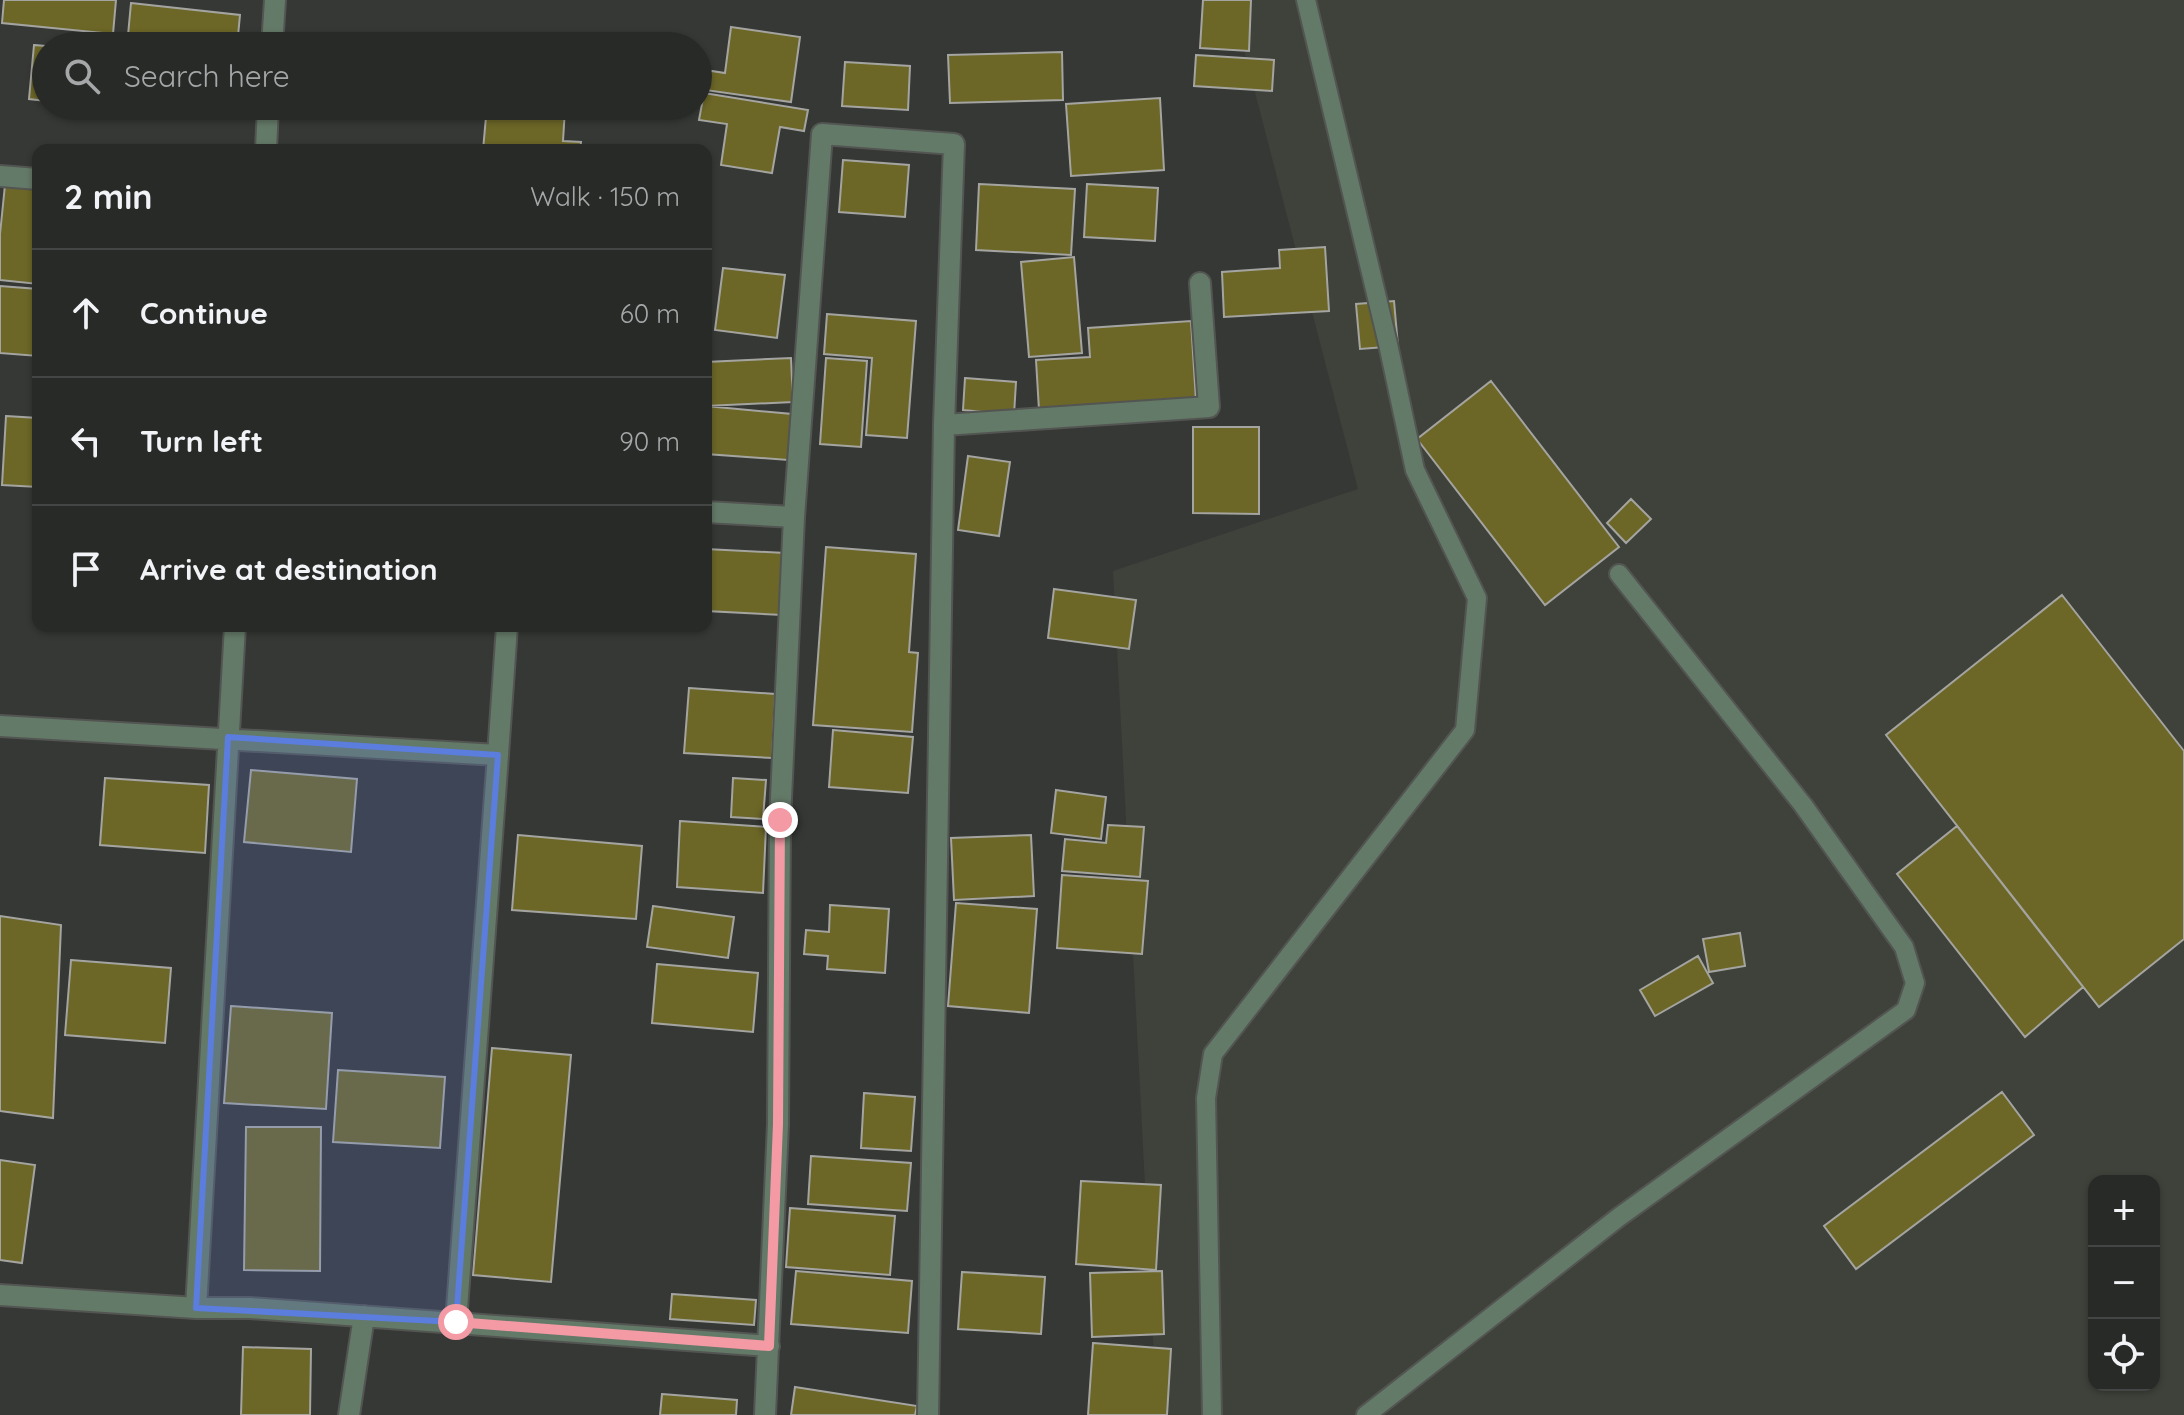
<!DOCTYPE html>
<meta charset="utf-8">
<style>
:root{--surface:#282a28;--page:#343634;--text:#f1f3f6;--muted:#a5a7a8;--line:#444645}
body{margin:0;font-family:Quicksand,sans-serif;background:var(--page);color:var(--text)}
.controls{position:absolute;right:24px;bottom:24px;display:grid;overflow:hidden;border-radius:16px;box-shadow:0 2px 6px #0004}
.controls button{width:72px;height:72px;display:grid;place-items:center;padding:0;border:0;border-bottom:2px solid var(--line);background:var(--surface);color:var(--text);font:40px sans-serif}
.stop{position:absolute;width:24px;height:24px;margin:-18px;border:6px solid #f49aa5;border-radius:50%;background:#fff}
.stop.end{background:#f49aa5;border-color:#fff;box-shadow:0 2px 8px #0008}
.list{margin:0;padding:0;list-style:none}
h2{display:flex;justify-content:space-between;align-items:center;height:104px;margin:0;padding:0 32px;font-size:34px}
h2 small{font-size:26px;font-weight:400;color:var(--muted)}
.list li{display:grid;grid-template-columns:52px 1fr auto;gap:24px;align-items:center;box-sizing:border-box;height:128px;padding:0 32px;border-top:2px solid var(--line)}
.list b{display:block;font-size:30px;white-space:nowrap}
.list em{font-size:26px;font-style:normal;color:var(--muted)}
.icon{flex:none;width:44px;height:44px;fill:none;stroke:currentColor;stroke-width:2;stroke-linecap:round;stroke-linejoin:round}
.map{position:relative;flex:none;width:2184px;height:1415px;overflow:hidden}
.search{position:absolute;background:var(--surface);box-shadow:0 2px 6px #0004;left:32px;top:32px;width:680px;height:88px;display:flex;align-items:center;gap:20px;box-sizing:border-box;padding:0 28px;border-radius:44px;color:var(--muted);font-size:30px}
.panel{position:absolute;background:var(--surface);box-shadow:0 2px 6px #0004;left:32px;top:144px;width:680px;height:488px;border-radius:16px}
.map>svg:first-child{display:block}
</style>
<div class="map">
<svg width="2184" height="1415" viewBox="0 0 2184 1415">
<rect width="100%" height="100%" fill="#363835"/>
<!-- built -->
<path fill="#3f423a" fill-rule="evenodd" d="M 1231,0 L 2184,0 L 2184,1415 L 1157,1415 L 1113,571 L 1358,489 ZM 2094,1181 L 2154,1181 L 2154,1385 L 2094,1385 Z"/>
<!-- building -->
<path fill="#6c6627" stroke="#a4a4a0" stroke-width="2" d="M 4,0 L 116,0 L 113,34 L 2,23 Z
M 1203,0 L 1251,0 L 1249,51 L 1200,48 Z
M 131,3 L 240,15 L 237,46 L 127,46 Z
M 731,27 L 800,37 L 791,102 L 698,89 L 699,69 L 725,73 Z
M 374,35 L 445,39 L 444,46 L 307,46 L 308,41 L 374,46 Z
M 34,45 L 46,46 L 46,101 L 29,99 Z
M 1062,52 L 1063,100 L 950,103 L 948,55 Z
M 1196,55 L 1274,60 L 1272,91 L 1194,86 Z
M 845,62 L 910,66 L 908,110 L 842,106 Z
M 704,93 L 808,110 L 804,131 L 780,127 L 772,173 L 721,165 L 727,124 L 699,120 Z
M 1160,98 L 1164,170 L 1071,176 L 1066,104 Z
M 487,106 L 565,109 L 563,141 L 581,142 L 580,150 L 483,150 Z
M 843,160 L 909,165 L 905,217 L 839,212 Z
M 979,184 L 1075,189 L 1071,255 L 976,250 Z
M 1087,184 L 1158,188 L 1155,241 L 1084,237 Z
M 5,185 L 38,189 L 38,284 L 0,280 L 0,234 Z
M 1325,247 L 1329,311 L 1224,317 L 1222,272 L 1280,268 L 1279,250 Z
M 1074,257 L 1082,353 L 1029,357 L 1021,262 Z
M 723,268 L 785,275 L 777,338 L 715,330 Z
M 0,286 L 38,289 L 38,356 L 0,353 Z
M 1394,301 L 1398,346 L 1360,349 L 1356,304 Z
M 827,314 L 916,321 L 907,438 L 866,435 L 872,358 L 824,354 Z
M 1191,321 L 1196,401 L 1039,410 L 1036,360 L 1090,357 L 1088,328 Z
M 791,358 L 793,402 L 706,406 L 706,362 Z
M 826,358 L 867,361 L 861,447 L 820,444 Z
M 965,378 L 1016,382 L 1014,415 L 963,410 Z
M 1491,381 L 1619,547 L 1545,605 L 1417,439 Z
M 706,406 L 792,414 L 788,460 L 706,454 Z
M 6,416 L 38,418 L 38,487 L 2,485 Z
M 1193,427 L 1259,427 L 1259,514 L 1193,513 Z
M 968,456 L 1010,462 L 999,536 L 958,530 Z
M 1631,499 L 1651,519 L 1626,543 L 1607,523 Z
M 826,547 L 916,554 L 909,652 L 918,653 L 912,732 L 813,725 Z
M 706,549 L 785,553 L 782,615 L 706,611 Z
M 1054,589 L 1136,600 L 1129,649 L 1048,638 Z
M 2062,595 L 2184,751 L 2184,939 L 2099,1007 L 1886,735 Z
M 689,688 L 775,694 L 772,758 L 684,753 Z
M 833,730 L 913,737 L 908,793 L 829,787 Z
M 251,770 L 357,779 L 351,852 L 244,842 Z
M 105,778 L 209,785 L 205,853 L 100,845 Z
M 733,778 L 766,780 L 763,819 L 731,817 Z
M 1056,790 L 1106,797 L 1101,839 L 1051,833 Z
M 680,821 L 766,827 L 763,893 L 677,887 Z
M 1108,825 L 1144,827 L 1140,877 L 1062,871 L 1065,839 L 1106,843 Z
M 1957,826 L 2083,987 L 2025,1037 L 1897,874 Z
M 518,835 L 642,846 L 636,919 L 512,910 Z
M 1031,835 L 1034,896 L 954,900 L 951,838 Z
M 1062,875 L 1148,881 L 1142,954 L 1057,948 Z
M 956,903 L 1037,909 L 1029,1013 L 948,1006 Z
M 830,905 L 889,909 L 885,973 L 827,969 L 828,956 L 804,954 L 806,930 L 829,932 Z
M 653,906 L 734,917 L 728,958 L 647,947 Z
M 0,916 L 61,925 L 53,1118 L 0,1111 Z
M 1740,933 L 1745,966 L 1709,972 L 1703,939 Z
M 1698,956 L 1713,983 L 1655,1016 L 1640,990 Z
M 71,960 L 171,968 L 165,1043 L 65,1035 Z
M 657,964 L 758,973 L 753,1032 L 652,1023 Z
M 231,1006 L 332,1013 L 326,1109 L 224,1103 Z
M 492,1048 L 571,1055 L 551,1282 L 473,1275 Z
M 338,1070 L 445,1077 L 440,1148 L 333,1142 Z
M 2002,1092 L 2034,1135 L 1856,1269 L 1824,1226 Z
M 864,1093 L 915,1097 L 911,1151 L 861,1148 Z
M 246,1127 L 321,1127 L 320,1271 L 244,1270 Z
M 811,1156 L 911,1163 L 907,1211 L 808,1204 Z
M 0,1160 L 35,1165 L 22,1263 L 0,1260 Z
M 1081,1181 L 1161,1185 L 1156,1270 L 1076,1264 Z
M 790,1208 L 895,1216 L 890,1275 L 786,1267 Z
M 796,1271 L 912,1281 L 908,1333 L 791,1324 Z
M 1162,1271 L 1164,1334 L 1092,1337 L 1090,1273 Z
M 962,1272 L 1045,1277 L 1041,1334 L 958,1329 Z
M 672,1294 L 756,1300 L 754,1325 L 670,1319 Z
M 1093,1343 L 1171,1349 L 1167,1415 L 1088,1415 Z
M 243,1347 L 311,1349 L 310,1415 L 241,1415 Z
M 795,1387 L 917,1406 L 915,1415 L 791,1415 Z
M 662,1394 L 737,1400 L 736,1415 L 660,1415 Z"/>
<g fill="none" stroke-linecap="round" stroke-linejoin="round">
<!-- lane casing -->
<g stroke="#535552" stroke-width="22">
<path id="lane" d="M 1212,1415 L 1206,1098 L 1213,1054 L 1465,730 L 1477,598 L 1415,470 L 1388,344 L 1306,0
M 1366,1415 L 1619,1217 L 1906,1010 L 1915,983 L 1904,947 L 1803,805 L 1619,574"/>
</g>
<!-- street casing -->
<g stroke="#535552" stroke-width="24">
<path id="street" d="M 272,46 L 275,0
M 266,150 L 268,106
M 0,176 L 38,179
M 944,425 L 1209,407 L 1200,283
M 706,512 L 794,517
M 0,726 L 498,755 L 456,1322
M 498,755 L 507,626
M 0,1295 L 196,1308 L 250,1308 L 769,1346
M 196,1308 L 235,626
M 349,1415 L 364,1316
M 765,1415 L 778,1124 L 780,820 L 794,517 L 822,134 L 954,144 L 944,425 L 928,1415"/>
</g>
<!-- lane -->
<use href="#lane" stroke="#647a68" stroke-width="18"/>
<!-- street -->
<use href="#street" stroke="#647a68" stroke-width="20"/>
</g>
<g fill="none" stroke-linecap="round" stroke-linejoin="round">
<!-- route -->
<path stroke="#f49aa5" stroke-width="10" d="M 456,1322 L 769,1346 L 778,1124 L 780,820"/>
</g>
<!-- marked area -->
<path fill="#5b7ddd" fill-opacity="0.2" stroke="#5b7ddd" stroke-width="6" stroke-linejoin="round" d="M 228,737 L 498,755 L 456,1322 L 196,1308 Z"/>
</svg>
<div class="controls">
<button>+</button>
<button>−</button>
<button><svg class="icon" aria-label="locate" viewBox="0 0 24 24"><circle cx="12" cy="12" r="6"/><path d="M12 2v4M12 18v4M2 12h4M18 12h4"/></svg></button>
</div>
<div class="stop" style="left:456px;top:1322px"></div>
<div class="stop end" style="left:780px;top:820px"></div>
<div class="search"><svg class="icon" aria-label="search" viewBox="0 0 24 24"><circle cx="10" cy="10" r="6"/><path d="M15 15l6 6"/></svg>Search here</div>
<section class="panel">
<h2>2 min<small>Walk · 150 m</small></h2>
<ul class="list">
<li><svg class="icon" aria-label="ahead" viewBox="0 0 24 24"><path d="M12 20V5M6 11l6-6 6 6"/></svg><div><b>Continue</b></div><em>60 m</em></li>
<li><svg class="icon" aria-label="left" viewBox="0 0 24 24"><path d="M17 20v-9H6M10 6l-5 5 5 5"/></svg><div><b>Turn left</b></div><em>90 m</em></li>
<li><svg class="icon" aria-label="arrive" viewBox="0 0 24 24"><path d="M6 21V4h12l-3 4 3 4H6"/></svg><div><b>Arrive at destination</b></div></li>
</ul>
</section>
</div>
